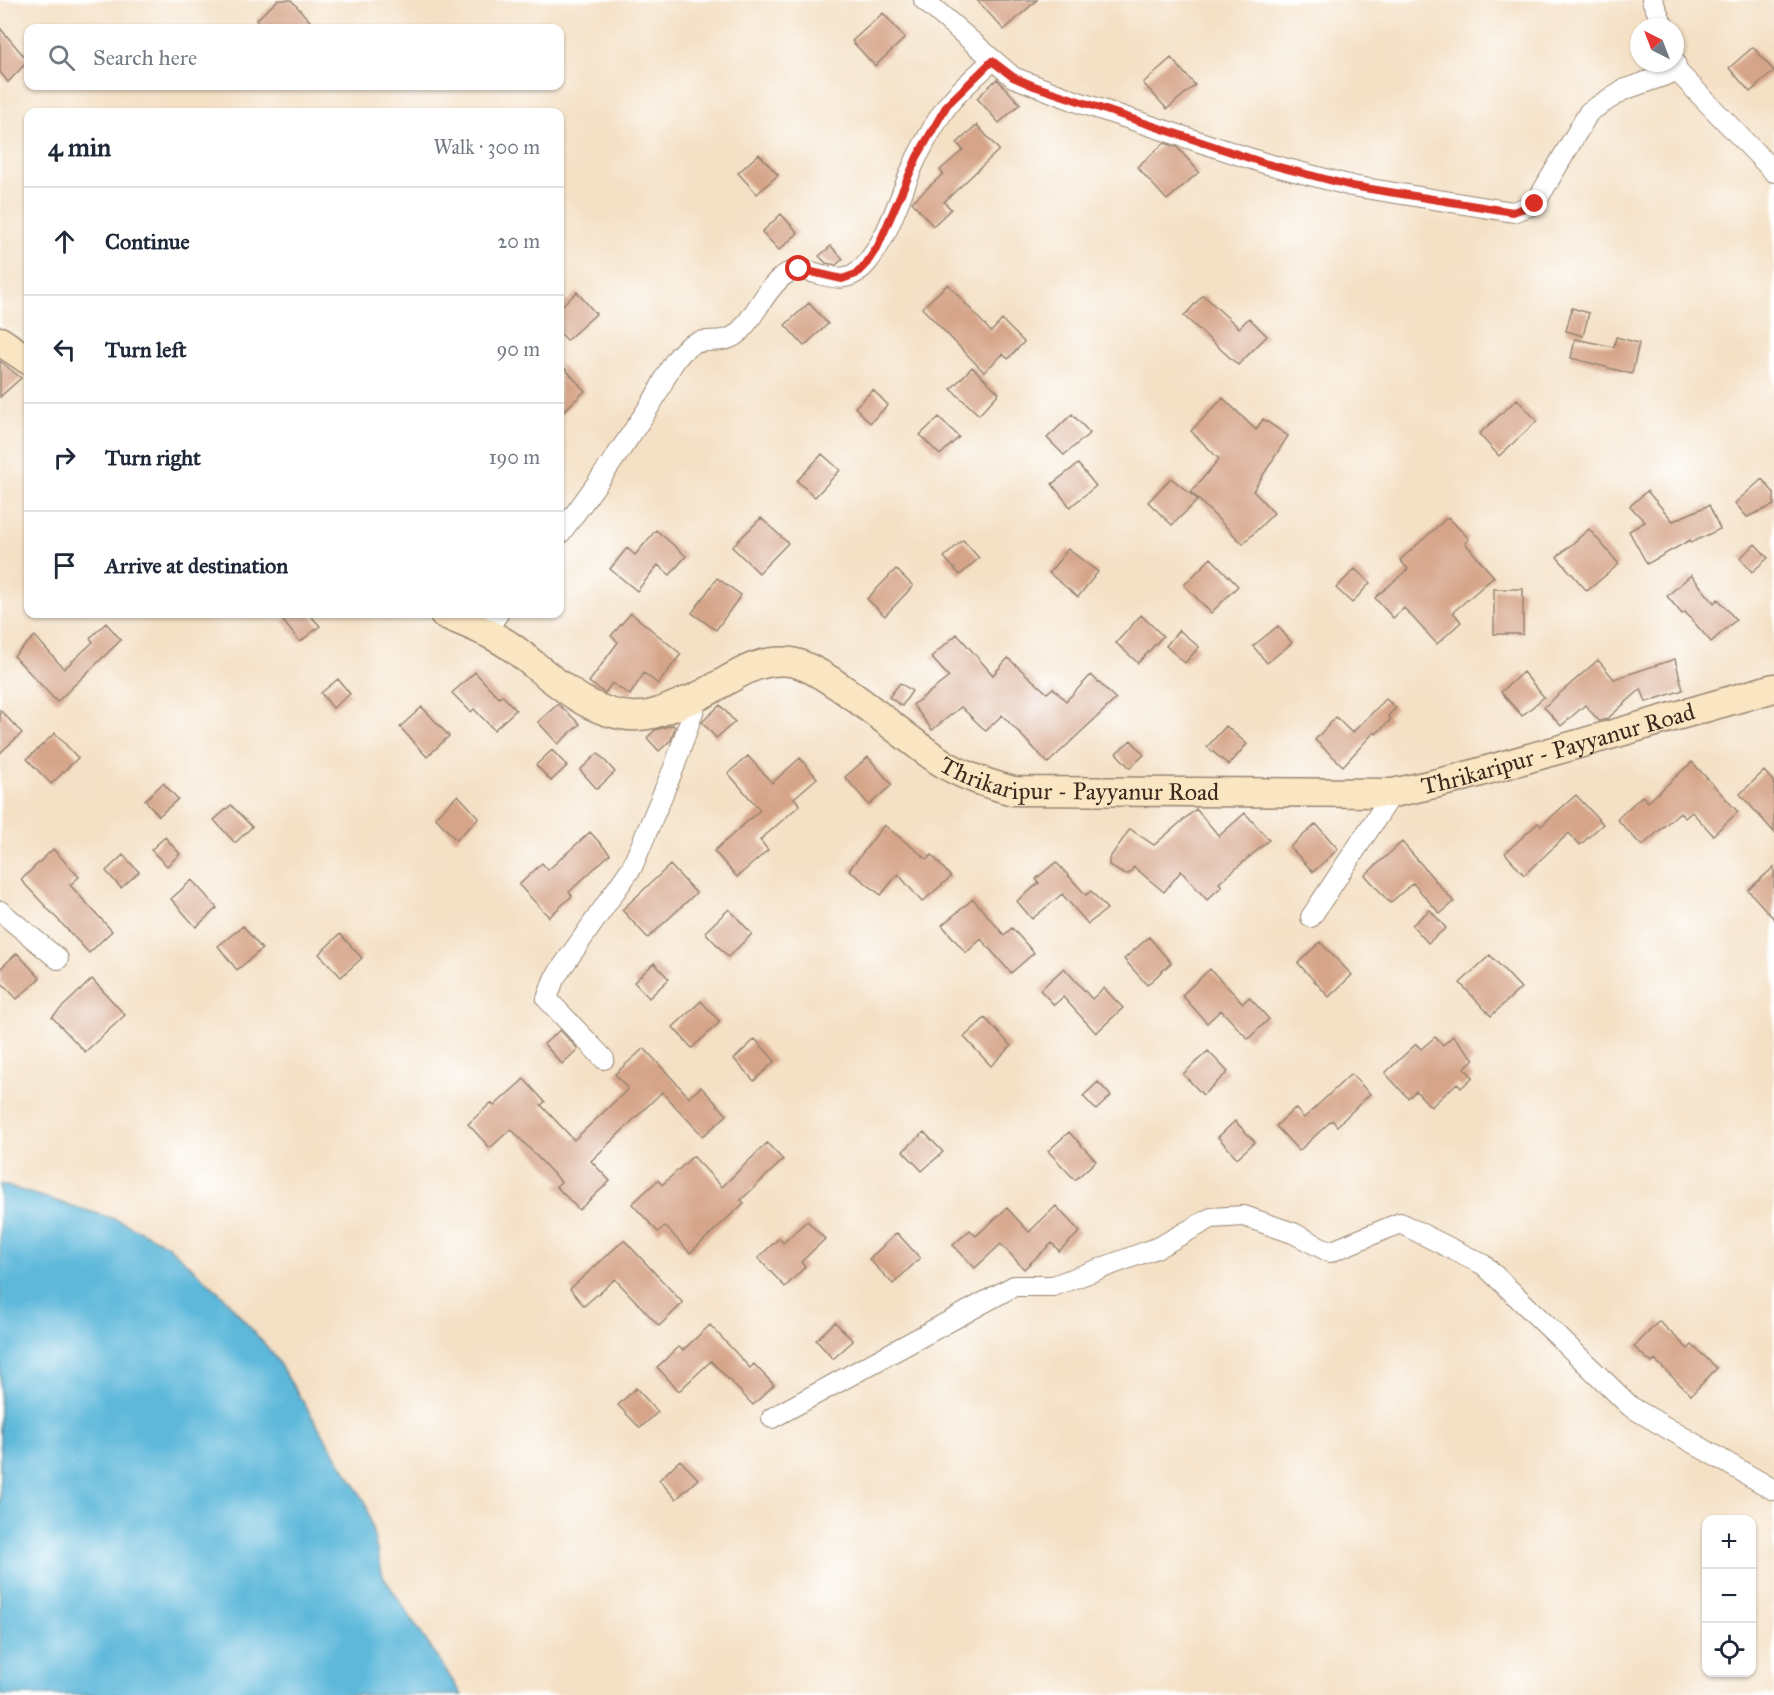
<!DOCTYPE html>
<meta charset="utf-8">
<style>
:root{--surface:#fff;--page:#f2f2f3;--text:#1f2937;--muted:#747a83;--line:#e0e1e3}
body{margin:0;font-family:"IM FELL Great Primer",serif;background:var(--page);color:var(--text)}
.controls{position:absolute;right:18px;bottom:18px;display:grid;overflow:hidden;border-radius:12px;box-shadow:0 2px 4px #0004}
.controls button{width:54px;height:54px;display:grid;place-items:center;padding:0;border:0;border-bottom:2px solid var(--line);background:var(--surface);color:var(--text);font:30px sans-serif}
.compass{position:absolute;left:1630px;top:18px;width:54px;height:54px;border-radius:50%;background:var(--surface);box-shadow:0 2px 4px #0004;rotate:318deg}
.stop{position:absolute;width:18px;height:18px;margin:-14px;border:4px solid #d93025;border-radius:50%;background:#fff}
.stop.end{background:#d93025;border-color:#fff;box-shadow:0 2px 6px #0008}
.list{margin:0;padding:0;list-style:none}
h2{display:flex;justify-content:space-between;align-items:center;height:78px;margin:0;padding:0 24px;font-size:26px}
h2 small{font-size:20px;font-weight:400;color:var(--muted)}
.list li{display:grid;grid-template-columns:39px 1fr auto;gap:18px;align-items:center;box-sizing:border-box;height:108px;padding:0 24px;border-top:2px solid var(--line)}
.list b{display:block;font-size:22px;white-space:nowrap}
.list em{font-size:20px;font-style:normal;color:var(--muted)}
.icon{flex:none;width:33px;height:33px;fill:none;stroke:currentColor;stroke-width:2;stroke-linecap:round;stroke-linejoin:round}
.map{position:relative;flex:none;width:1774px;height:1695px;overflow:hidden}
.search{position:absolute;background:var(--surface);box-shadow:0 2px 4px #0004;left:24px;top:24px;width:540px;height:66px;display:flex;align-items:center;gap:15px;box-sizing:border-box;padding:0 21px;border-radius:12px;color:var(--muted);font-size:22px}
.panel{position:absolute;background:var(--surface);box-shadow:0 2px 4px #0004;left:24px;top:108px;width:540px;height:510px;border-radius:12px}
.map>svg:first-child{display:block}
</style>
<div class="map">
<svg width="1774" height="1695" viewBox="0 0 1774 1695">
<rect width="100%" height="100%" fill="#fff"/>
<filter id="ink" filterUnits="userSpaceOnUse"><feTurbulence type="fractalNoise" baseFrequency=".0167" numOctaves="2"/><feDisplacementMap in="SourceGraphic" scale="12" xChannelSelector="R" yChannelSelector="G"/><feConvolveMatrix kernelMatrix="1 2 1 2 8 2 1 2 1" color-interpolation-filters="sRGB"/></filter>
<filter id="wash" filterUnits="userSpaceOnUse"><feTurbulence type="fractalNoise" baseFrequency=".008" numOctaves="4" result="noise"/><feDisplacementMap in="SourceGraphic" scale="24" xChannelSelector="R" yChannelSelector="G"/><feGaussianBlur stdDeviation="1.35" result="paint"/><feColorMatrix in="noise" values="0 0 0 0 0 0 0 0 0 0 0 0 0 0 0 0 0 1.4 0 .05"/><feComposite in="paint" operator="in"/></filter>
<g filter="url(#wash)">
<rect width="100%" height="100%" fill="#f4e0c5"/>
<!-- water -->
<path fill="#5db8da" stroke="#4c717c" stroke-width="1.5" d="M 0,1184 L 118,1220 L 166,1244 L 222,1295 L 273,1354 L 366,1503 L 383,1576 L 462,1695 L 0,1695 Z"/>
<g id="blocks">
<!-- building -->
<path fill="#d6a488" d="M 278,0 L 291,0 L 316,28 L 263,28 L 256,20 Z
M 977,0 L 1037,0 L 1004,30 Z
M 883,13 L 905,38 L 875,66 L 852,41 Z
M 0,28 L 28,61 L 8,82 L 0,72 Z
M 1753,47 L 1774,71 L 1750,92 L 1729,68 Z
M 1171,58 L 1195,85 L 1167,109 L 1143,83 Z
M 997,79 L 1020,104 L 999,123 L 977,98 Z
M 977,125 L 999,150 L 944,202 L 951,209 L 933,226 L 912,202 L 943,174 L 940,170 L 963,150 L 957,143 Z
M 1164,143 L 1177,147 L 1199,172 L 1167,200 L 1137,167 Z
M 759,154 L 778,175 L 757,194 L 738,173 Z
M 781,214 L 798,233 L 779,250 L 762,232 Z
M 831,246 L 843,259 L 836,265 L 826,263 L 819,256 Z
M 948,284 L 991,332 L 1002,320 L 1024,342 L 1008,359 L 1003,354 L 984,372 L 922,308 Z
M 577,292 L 596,314 L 567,340 L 560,333 L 560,307 Z
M 1203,295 L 1239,328 L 1249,318 L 1267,336 L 1238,365 L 1184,316 Z
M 809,303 L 828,324 L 804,346 L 785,325 Z
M 1572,308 L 1589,313 L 1583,336 L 1566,331 Z
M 1616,337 L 1639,343 L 1632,374 L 1571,358 L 1575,339 L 1614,347 Z
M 0,361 L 21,378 L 0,397 Z
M 560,363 L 585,391 L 560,415 Z
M 972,367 L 999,393 L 979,415 L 951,389 Z
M 873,390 L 888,405 L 870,423 L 855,407 Z
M 1223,398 L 1256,430 L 1263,419 L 1288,436 L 1253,491 L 1274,513 L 1243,544 L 1191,492 L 1219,459 L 1191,431 Z
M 1517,399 L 1537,421 L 1499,456 L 1479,434 Z
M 1072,414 L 1090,433 L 1064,455 L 1047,438 Z
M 939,417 L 959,437 L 940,455 L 920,435 Z
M 822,454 L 840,470 L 815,497 L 797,481 Z
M 1078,464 L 1096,486 L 1070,507 L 1052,484 Z
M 1171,478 L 1198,500 L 1172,525 L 1148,502 Z
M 1762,479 L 1774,493 L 1774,505 L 1747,517 L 1735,503 Z
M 1647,491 L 1673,521 L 1709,505 L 1720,529 L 1691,543 L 1690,540 L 1647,564 L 1629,531 L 1645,522 L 1630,506 Z
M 1448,517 L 1469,539 L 1465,543 L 1494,577 L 1453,612 L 1461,622 L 1437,644 L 1404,608 L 1393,618 L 1375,598 L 1408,569 L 1400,560 Z
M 761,518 L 788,543 L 759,573 L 732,547 Z
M 1589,529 L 1619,564 L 1587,591 L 1557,557 Z
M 656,530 L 686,556 L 670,575 L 658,565 L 637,591 L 610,569 L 627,548 L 635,555 Z
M 963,540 L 979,558 L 960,575 L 944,557 Z
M 1755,544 L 1768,558 L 1752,572 L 1740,558 Z
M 1068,549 L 1098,572 L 1078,597 L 1049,573 Z
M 1211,558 L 1238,586 L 1211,613 L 1184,585 Z
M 896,569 L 913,586 L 885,616 L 867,599 Z
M 1355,569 L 1370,583 L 1352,603 L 1336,588 Z
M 1691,575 L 1714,603 L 1718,599 L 1736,620 L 1711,642 L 1685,612 L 1682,614 L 1667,596 Z
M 717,578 L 741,595 L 716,630 L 692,613 Z
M 1494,589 L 1523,589 L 1523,634 L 1494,634 Z
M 631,613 L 681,654 L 658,684 L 644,673 L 630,695 L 612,683 L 605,693 L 589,682 L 618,642 L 611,636 Z
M 293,614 L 309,614 L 320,626 L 300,642 L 283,621 Z
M 1141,615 L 1163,636 L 1138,663 L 1116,643 Z
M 106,623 L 121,640 L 57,702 L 14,656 L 35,636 L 64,669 L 93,642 L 90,638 Z
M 1278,626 L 1292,643 L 1267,663 L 1253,646 Z
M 1179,630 L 1199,647 L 1185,663 L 1166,646 Z
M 957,634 L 993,675 L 1008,658 L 1047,693 L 1053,688 L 1066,701 L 1091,675 L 1116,699 L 1048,763 L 1002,715 L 986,731 L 961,707 L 932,730 L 913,705 L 949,677 L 931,657 Z
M 1675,659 L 1683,690 L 1646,702 L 1641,689 L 1607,719 L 1599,721 L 1585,705 L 1561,726 L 1544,707 L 1598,660 L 1614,679 Z
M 475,672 L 499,698 L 502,695 L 516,710 L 494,730 L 474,709 L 471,712 L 452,693 Z
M 1523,672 L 1544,697 L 1522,716 L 1501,692 Z
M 338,679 L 350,694 L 333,708 L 321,693 Z
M 900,683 L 912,691 L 902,706 L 889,697 Z
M 1386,699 L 1396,708 L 1388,716 L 1391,719 L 1376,734 L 1374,732 L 1343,766 L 1315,740 L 1336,717 L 1352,733 Z
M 558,704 L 580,724 L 558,744 L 538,722 Z
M 720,705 L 735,722 L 716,738 L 702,722 Z
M 422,707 L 449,736 L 427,757 L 400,727 Z
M 0,710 L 22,733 L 0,753 Z
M 673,725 L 675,727 L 671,740 L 659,751 L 647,738 L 655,730 Z
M 1226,726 L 1247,744 L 1229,765 L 1207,747 Z
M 55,733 L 78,758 L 51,784 L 27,759 Z
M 1131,740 L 1144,755 L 1130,768 L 1116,753 Z
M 552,750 L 567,766 L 551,781 L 536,765 Z
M 598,753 L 615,772 L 597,789 L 580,770 Z
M 748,756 L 772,783 L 800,758 L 817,778 L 794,798 L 800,805 L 760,840 L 768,850 L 737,877 L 714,851 L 760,810 L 728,773 Z
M 868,757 L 892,785 L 869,805 L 845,777 Z
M 1692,762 L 1738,812 L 1713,835 L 1692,812 L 1685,818 L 1680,812 L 1642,846 L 1617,819 L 1642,796 L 1648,802 Z
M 1764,771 L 1774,782 L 1774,832 L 1740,794 Z
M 163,783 L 178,799 L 159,816 L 145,800 Z
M 458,795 L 479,818 L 456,840 L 435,817 Z
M 1576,795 L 1603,824 L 1580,845 L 1569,833 L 1524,875 L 1505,853 L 1538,823 L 1541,826 Z
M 231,805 L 252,827 L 235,843 L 214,820 Z
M 1196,809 L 1219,836 L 1245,813 L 1269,840 L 1219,883 L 1222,886 L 1207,900 L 1181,871 L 1164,892 L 1134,867 L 1129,874 L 1123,874 L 1109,865 L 1109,859 L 1130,829 L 1154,845 Z
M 1316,824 L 1338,849 L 1313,872 L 1290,847 Z
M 884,825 L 927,859 L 932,855 L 951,877 L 922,902 L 898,874 L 881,895 L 849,870 Z
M 590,832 L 610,854 L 569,892 L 572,896 L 549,917 L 519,885 L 542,863 L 548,870 Z
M 165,837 L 180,854 L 167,866 L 151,850 Z
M 1402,842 L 1454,902 L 1440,914 L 1413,883 L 1390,903 L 1365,875 Z
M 53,849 L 79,877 L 70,885 L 112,931 L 89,953 L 21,880 Z
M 123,855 L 139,872 L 121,888 L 106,871 Z
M 1056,862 L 1086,895 L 1091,891 L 1107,909 L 1088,924 L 1062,894 L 1032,919 L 1017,901 L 1039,883 L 1036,879 Z
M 670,865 L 696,893 L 648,938 L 622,910 Z
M 1774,867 L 1774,919 L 1748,890 Z
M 192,880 L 217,908 L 196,927 L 171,899 Z
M 973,899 L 1004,935 L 1012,928 L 1034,953 L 1011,973 L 981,939 L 966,953 L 942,925 Z
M 729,909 L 752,934 L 728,957 L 705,932 Z
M 1430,910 L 1446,928 L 1428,943 L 1412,925 Z
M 243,926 L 262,949 L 237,970 L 218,946 Z
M 340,934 L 362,958 L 341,977 L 319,954 Z
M 1149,937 L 1171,963 L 1147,985 L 1124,959 Z
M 1320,942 L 1352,975 L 1329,997 L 1298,963 Z
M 17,953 L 40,978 L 17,999 L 0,981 L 0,969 Z
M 1490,955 L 1521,988 L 1491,1016 L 1460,983 Z
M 654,963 L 669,979 L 649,998 L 634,982 Z
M 1064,968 L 1092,999 L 1104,988 L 1123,1008 L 1096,1033 L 1063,997 L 1054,1005 L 1040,990 Z
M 1210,969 L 1243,1003 L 1249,997 L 1269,1019 L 1248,1039 L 1221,1010 L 1207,1023 L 1182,995 Z
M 92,979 L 125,1015 L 85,1052 L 52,1017 Z
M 701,1001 L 720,1022 L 692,1048 L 673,1027 Z
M 985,1018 L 1011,1046 L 991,1066 L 964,1037 Z
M 560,1030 L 578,1049 L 562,1064 L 544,1044 Z
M 1453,1036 L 1474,1059 L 1464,1068 L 1473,1077 L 1461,1088 L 1457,1083 L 1431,1107 L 1416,1091 L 1408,1098 L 1385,1073 L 1416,1044 L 1421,1049 L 1435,1037 L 1443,1045 Z
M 755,1039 L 775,1061 L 754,1081 L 734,1059 Z
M 644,1048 L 689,1097 L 701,1087 L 727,1115 L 703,1136 L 662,1092 L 591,1161 L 610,1181 L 579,1210 L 556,1186 L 561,1182 L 511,1129 L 490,1148 L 468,1124 L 491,1103 L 494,1106 L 524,1079 L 545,1102 L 541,1105 L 574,1140 L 628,1089 L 615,1074 Z
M 1208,1051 L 1228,1072 L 1203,1095 L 1183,1074 Z
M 1351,1074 L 1370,1094 L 1337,1126 L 1332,1120 L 1299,1151 L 1276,1126 L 1295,1108 L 1304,1118 Z
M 1098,1082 L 1111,1096 L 1096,1110 L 1083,1096 Z
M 1235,1121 L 1255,1142 L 1237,1158 L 1218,1137 Z
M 924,1132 L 943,1152 L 922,1171 L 903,1151 Z
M 1069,1132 L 1096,1161 L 1075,1180 L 1048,1151 Z
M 767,1143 L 783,1160 L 741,1200 L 744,1203 L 690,1253 L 665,1226 L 658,1232 L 632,1204 L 658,1180 L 662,1185 L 693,1156 L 722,1187 Z
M 1056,1206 L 1080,1232 L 1059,1251 L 1052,1243 L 1024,1269 L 1001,1244 L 975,1268 L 953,1245 L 970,1230 L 976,1236 L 1007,1208 L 1029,1232 Z
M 807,1221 L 825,1239 L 801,1262 L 805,1267 L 785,1287 L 758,1258 L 779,1238 L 783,1243 Z
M 897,1233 L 920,1258 L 893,1284 L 869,1259 Z
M 624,1240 L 683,1303 L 659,1326 L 615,1279 L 584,1306 L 570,1289 Z
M 1659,1321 L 1688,1349 L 1692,1345 L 1717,1368 L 1691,1395 L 1655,1360 L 1652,1363 L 1634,1347 Z
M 835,1322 L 853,1341 L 833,1359 L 816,1340 Z
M 710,1325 L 750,1368 L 754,1364 L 774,1385 L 753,1405 L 711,1361 L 679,1391 L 657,1367 L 679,1347 L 683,1350 Z
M 636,1388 L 658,1412 L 640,1428 L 618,1405 Z
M 680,1460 L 698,1479 L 676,1499 L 659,1480 Z"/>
</g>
</g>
<g filter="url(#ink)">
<use href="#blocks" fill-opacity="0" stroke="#988572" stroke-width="1.5"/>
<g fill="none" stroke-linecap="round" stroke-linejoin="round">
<!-- minor casing -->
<g stroke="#988572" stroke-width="22">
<path id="minor" d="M 924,0 L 1013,77 L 1078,102 L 1264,163 L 1352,186 L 1513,212 L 1535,204 L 1589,112 L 1623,90 L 1677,71 L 1675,62
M 1652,0 L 1664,27
M 1677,71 L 1774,172
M 560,534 C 592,491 622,449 651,404 C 663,386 670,360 688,347 C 703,335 723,347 738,333 C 755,317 764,291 783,276 C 809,257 835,295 863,267 C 889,240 901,190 917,157 C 926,140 936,121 947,106 C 959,90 977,75 992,61
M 485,631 L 498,614
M 0,911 L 58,959
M 1311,917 L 1393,793
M 604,1059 L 547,999 L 554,979 L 632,867 L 675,765 L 698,697
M 772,1418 L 1014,1286 L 1053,1286 L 1159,1247 L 1211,1218 L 1244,1216 L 1293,1233 L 1330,1252 L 1400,1223 L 1484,1265 L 1631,1407 L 1774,1490"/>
</g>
<!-- secondary casing -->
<g stroke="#988572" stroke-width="31">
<g id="secondary">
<path d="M 0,341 L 28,360"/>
<path id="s1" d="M 444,614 C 469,625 495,634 517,651 C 553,679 597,724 648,715 C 662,713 677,704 690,700 C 724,687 749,657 791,662 C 824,666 908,741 941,762 C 962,776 989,784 1013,791 L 1393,793 L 1456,779 L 1774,688"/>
</g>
</g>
<!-- minor -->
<use href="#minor" stroke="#fff" stroke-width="20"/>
<!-- secondary -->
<use href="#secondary" stroke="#fbe6c3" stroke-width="28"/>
</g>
</g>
<g fill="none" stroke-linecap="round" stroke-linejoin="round" filter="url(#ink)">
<!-- route -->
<path stroke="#d93025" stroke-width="8" d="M 799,269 L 842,279 L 856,274 L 866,264 L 878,246 L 917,157 L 947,105 L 992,61 L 1013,77 L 1034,86 L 1264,163 L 1352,186 L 1501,210 L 1513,212 L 1535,204"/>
</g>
<g text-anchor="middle" stroke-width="5" stroke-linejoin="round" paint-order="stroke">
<!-- street labels -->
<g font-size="24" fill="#3b2a1e" stroke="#fff">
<text dy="8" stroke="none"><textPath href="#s1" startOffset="1197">Thrikaripur - Payyanur Road</textPath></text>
<text dy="8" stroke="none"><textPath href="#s1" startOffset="711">Thrikaripur - Payyanur Road</textPath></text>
</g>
</g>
</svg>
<div class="controls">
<button>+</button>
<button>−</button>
<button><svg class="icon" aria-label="locate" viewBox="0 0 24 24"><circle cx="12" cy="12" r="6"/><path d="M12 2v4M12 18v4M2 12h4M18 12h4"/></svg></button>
</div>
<svg class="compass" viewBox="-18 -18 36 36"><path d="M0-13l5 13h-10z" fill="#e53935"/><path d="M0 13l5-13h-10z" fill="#747a83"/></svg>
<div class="stop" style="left:799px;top:269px"></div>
<div class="stop end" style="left:1535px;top:204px"></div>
<div class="search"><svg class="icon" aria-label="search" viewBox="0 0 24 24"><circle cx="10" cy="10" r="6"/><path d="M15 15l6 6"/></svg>Search here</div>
<section class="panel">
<h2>4 min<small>Walk · 300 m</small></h2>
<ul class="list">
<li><svg class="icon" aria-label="ahead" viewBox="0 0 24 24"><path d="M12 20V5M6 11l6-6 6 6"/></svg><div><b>Continue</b></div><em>20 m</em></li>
<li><svg class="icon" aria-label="left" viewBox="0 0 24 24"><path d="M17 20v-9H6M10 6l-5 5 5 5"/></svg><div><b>Turn left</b></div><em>90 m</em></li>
<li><svg class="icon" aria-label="right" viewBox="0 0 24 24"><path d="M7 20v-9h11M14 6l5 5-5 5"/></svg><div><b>Turn right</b></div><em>190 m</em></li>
<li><svg class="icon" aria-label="arrive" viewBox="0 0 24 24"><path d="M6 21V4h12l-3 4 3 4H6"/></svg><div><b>Arrive at destination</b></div></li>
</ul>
</section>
</div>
